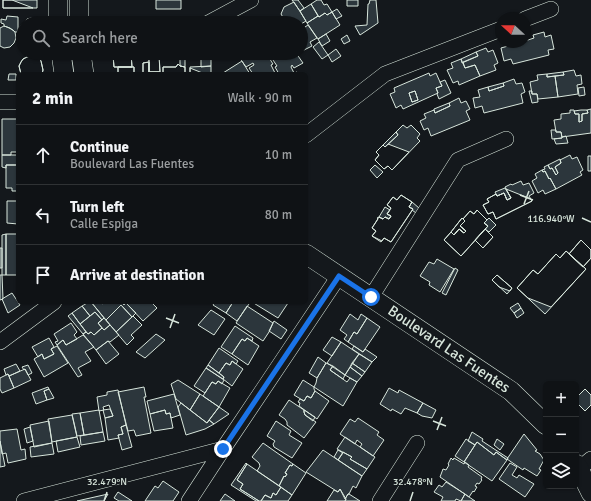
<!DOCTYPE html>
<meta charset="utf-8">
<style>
:root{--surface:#0f1215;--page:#181b1e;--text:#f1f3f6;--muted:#9b9ea0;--line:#2f3234}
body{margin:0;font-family:Signika,sans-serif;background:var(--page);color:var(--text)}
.controls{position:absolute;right:12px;bottom:12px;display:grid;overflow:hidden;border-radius:6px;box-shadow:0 1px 3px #0004}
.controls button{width:36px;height:36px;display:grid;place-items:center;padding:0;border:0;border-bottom:1px solid var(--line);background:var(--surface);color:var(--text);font:20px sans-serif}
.compass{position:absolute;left:495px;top:12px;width:36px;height:36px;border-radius:50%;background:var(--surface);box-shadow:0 1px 3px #0004;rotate:291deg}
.stop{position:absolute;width:12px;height:12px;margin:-9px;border:3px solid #1a73e8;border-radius:50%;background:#fff}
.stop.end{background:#1a73e8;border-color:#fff;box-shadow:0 1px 4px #0008}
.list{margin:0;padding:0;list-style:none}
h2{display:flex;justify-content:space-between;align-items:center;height:52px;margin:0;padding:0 16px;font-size:17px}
h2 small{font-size:13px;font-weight:400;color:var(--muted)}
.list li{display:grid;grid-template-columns:26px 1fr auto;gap:12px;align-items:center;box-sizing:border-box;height:60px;padding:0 16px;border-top:1px solid var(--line)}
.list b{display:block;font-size:15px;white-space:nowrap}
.list p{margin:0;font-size:13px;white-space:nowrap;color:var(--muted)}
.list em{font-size:13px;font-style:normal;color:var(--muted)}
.icon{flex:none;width:22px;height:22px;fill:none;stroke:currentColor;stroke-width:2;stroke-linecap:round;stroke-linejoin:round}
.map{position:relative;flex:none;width:591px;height:501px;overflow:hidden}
.search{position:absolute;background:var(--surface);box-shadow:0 1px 3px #0004;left:16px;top:16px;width:292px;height:44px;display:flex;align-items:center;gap:10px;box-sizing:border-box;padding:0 14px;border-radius:22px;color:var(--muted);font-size:15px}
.panel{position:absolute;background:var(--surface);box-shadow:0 1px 3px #0004;left:16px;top:72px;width:292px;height:232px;border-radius:6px}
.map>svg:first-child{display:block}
</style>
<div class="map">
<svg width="591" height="501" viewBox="0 0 591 501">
<rect width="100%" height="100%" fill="#14181c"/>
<!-- building -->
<path fill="#2c363c" stroke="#d8e6dc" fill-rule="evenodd" d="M 3,0 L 37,0 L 37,8 L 3,8 Z
M 3,0 L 12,0 L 33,8 L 3,8 Z
M 156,0 L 181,0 L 181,9 L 156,9 Z
M 292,0 L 298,0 L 304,8 L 300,11 Z
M 317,0 L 321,0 L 324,5 L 327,4 L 332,12 L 327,15 L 325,13 L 319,17 L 311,4 Z
M 347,0 L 358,0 L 358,6 L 347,6 Z
M 370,0 L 376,0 L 378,23 L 360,35 L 355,26 L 367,25 L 368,4 L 369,4 Z
M 294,2 L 306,21 L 301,24 L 301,23 L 279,23 L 284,19 L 281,14 L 284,7 Z
M 311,4 L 318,16 L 307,23 L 300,11 Z
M 337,9 L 342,16 L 336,19 L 332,12 Z
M 332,12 L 340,25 L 318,39 L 307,23 L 318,16 L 319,17 L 325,13 L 327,15 Z
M 7,16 L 18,17 L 18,32 L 15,32 L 10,28 L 4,26 L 4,24 L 1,23 L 1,19 L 6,20 Z
M 31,18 L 35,19 L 40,23 L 23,23 L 23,37 L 20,31 L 20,27 L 22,24 L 27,19 Z
M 308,25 L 317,38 L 310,42 L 312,46 L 302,51 L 301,50 L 301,43 L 304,42 L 302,37 L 301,38 L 301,27 L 302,29 Z
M 4,26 L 7,27 L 13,30 L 15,32 L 16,38 L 14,43 L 10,47 L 4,48 L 0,46 L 0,28 Z
M 544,32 L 545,37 L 551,35 L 554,49 L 548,50 L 549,55 L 513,64 L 511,59 L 504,61 L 501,48 L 508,46 L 507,42 L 517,42 L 517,43 L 525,42 L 525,41 L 534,38 L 533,35 Z
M 326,34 L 330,41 L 322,46 L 318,39 Z
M 347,35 L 350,41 L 344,44 L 341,39 Z
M 319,42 L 328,55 L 322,59 L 313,47 Z
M 486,48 L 488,52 L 493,50 L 498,63 L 494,65 L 496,70 L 480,76 L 475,65 L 465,68 L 463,62 L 478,56 L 476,52 Z
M 336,49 L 341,56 L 332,62 L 328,55 Z
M 476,52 L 478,56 L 462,63 L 461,59 Z
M 109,53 L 131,53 L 132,67 L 114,67 L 113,55 L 109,55 Z
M 109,53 L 131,53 L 132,67 L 114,67 L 113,55 L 109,55 Z
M 148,53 L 159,53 L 160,72 L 149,72 L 149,60 L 147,59 L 146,57 Z
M 148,53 L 151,53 L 159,56 L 160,72 L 149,72 L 149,60 L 147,59 L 146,57 Z
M 159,53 L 185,53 L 185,67 L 180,66 L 180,58 L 159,59 Z
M 246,53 L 266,53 L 273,64 L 271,65 L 275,73 L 273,74 L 253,74 L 249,68 L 254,65 L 253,63 L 246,67 L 239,57 Z
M 270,53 L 296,53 L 303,63 L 294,68 L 292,65 L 291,67 L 294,73 L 297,72 L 298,74 L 279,74 L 275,67 L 277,66 L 269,54 Z
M 201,55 L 211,55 L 211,66 L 201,67 Z
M 31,56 L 35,56 L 39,58 L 41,61 L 43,70 L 42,74 L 21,74 L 19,66 L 21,62 L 23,59 L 27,57 Z
M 31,56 L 35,56 L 39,58 L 41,61 L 43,70 L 42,74 L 21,74 L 19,66 L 21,62 L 23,59 L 27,57 Z
M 461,59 L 465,68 L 475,65 L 480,76 L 459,85 L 458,81 L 453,83 L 447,70 L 453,68 L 451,63 Z
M 242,61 L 250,74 L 224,74 L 223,73 Z
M 149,62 L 149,72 L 160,72 L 160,74 L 143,74 L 143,63 Z
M 149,62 L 149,72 L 160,72 L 160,74 L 143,74 L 143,63 Z
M 178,64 L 180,66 L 185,67 L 185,74 L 163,74 L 163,67 L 176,67 Z
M 178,64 L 180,66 L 185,67 L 185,74 L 163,74 L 163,67 L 176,67 Z
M 211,66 L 211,74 L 190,74 L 190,67 Z
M 118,67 L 134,67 L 134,74 L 118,74 Z
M 118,67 L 134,67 L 134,74 L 118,74 Z
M 190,68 L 205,74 L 190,74 Z
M 574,70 L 576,76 L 581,75 L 582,84 L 577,85 L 578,94 L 558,97 L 555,76 L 564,75 L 563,72 Z
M 563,72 L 564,75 L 547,77 L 547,74 Z
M 429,73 L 430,76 L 436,73 L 440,82 L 442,86 L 436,88 L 438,93 L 403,109 L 401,105 L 396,108 L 390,94 L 395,92 L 394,88 ZM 415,91 L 418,100 L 412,102 L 409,93 Z
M 9,74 L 16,74 L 16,80 L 8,80 Z
M 547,74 L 547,77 L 555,76 L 558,97 L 538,99 L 537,94 L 532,94 L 530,82 L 538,80 L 537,75 Z
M 514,79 L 516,84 L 522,83 L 525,92 L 521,94 L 523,103 L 484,113 L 482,106 L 475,108 L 473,98 L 480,97 L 478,90 L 488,87 L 489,91 L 504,86 L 503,83 Z
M 445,80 L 451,93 L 439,99 L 437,94 L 438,93 L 436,88 L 442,86 L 440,82 Z
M 503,83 L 504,86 L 489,91 L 488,87 Z
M 584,87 L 585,95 L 579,96 L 578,88 Z
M 415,91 L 418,100 L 412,102 L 409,93 Z
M 529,91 L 532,91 L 532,94 L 537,94 L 538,102 L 532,103 Z
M 459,98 L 461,103 L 466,101 L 470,109 L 466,111 L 470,120 L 431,136 L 428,128 L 424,130 L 420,121 L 426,118 L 424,114 L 434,110 L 435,113 L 450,106 L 449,103 Z
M 449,103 L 450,106 L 435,113 L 434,110 L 434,109 Z
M 591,109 L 591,133 L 562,137 L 561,132 L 556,132 L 554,120 L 561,119 L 561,114 L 570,113 L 570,110 L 574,110 L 575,114 L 579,114 L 579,122 L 582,121 L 582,114 L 588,113 L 587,110 Z
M 581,110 L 587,110 L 588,113 L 582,114 L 582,121 L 579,122 L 579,114 L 575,114 L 574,111 Z
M 2,119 L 18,119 L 18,152 L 11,152 L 11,155 L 2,155 Z
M 403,125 L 407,128 L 411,125 L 420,134 L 417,138 L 420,141 L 392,170 L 388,166 L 384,169 L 375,160 L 379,155 L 376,152 L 383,145 L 385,147 L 398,135 L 396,132 Z
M 551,130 L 556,130 L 556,132 L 561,132 L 562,138 L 552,139 Z
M 396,132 L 398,135 L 385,147 L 383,145 Z
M 566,136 L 568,143 L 556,144 L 554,139 L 562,138 L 562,137 Z
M 388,144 L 409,152 L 392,170 L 388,166 L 384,169 L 375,160 L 379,155 L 376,152 L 383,145 L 385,147 Z
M 2,155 L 18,155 L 18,165 L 6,165 L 6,168 L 2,167 Z
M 570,155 L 572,159 L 577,157 L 583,170 L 580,172 L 582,175 L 556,189 L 550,178 L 549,179 L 545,171 L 543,172 L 542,170 L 545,169 L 544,167 L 548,165 L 550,169 L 552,168 L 556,175 L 558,173 L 555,167 L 561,163 L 560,160 Z
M 588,156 L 591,156 L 591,171 L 588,171 Z
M 560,159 L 561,163 L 555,167 L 558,173 L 556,175 L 552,168 L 550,169 L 548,165 Z
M 6,165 L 18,165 L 18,191 L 12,191 L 12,188 L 6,188 Z
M 375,165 L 383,172 L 377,178 L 370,170 Z
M 542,170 L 543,172 L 545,171 L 549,179 L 550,178 L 556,189 L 545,194 L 543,190 L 538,193 L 532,181 L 537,178 L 535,174 Z
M 521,181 L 523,185 L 529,183 L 534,193 L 529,196 L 532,201 L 496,219 L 493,212 L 488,214 L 483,205 L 489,202 L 487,199 L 496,194 L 497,196 L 504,193 L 507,200 L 511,198 L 505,187 L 511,184 L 512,185 Z
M 505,188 L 511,198 L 507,200 L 504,193 L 497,196 L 495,192 Z
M 506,189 L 531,199 L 532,201 L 496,219 L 493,212 L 488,214 L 483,205 L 489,202 L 487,199 L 496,194 L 497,196 L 504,193 L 507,200 L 511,198 Z
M 401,195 L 412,202 L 409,207 L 413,209 L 391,242 L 384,238 L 382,241 L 372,236 L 376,231 L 372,228 L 378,219 L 377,218 L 379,217 L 383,219 L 385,217 L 389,219 L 391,216 L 387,214 L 391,208 L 387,205 L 393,197 L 397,200 Z
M 401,195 L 412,202 L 409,207 L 413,209 L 391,242 L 384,238 L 381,242 L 372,236 L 376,231 L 372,228 L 379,217 L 383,219 L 385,217 L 389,219 L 391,216 L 387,214 L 391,208 L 387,205 L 393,197 L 397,200 Z
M 7,201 L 18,201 L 18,224 L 7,223 Z
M 412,202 L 419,208 L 416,213 L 412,210 L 413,209 L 409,207 Z
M 385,207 L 390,210 L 387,214 L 391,216 L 389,219 L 385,217 L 383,219 L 379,217 Z
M 477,210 L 487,220 L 484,223 L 488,226 L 461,256 L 444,240 L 451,232 L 454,235 L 459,229 L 464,233 L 466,231 L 460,226 L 465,221 L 463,219 L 470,211 L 474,214 Z
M 477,210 L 487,220 L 484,223 L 488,226 L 461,256 L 444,240 L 451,232 L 454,235 L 459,229 L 464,233 L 466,231 L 460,226 L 465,221 L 463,219 L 470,211 L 474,214 Z
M 462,218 L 465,221 L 460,226 L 466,231 L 464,233 L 459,229 L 454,235 L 451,232 Z
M 462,218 L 465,221 L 460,226 L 466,231 L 464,233 L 459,229 L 454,235 L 451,232 Z
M 489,218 L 496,225 L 489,232 L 485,229 L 488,226 L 484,223 Z
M 485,229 L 493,237 L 483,248 L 475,240 Z
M 485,229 L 493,237 L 483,248 L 475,240 Z
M 6,234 L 18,234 L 18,275 L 6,275 Z
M 6,234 L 6,275 L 2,275 L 2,235 Z
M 581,240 L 591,250 L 591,258 L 583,267 L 569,254 Z
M 581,240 L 591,250 L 591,258 L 583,267 L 569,254 Z
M 0,248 L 2,248 L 2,268 L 0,268 Z
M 566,251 L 586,269 L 551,307 L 528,298 L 517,288 L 533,270 L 538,274 L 556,254 L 560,258 Z
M 566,251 L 586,269 L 545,314 L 517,288 L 533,270 L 538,274 L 556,254 L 560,258 Z
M 437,259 L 454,269 L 440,292 L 429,285 L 430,282 L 420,276 L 429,262 L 434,264 Z
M 455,268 L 458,270 L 446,295 L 442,293 Z
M 0,275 L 2,275 L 3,299 L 0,300 Z
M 497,275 L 512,288 L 510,291 L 499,287 L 492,280 Z
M 497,275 L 512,288 L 507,294 L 492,280 Z
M 12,293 L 20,305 L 8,313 L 2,299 Z
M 89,302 L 91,302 L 104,318 L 102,320 L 95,312 L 90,316 L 82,306 Z
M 91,302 L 101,302 L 102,304 L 105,302 L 121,302 L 124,305 L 126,303 L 136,313 L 132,317 L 121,305 L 106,320 Z
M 130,302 L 151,302 L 157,308 L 143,321 L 127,304 Z
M 215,302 L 233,302 L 226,313 L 213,305 Z
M 233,302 L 247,302 L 249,304 L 237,321 L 226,313 Z
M 252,302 L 286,302 L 288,303 L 278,318 Z
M 518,303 L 521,308 L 514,313 L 510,308 Z
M 121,305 L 132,317 L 116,332 L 106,320 Z
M 82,306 L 90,316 L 80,324 L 72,313 Z
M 247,306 L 273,323 L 269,332 L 263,341 L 236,323 Z
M 521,308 L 524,313 L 517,318 L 514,313 Z
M 211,310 L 225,319 L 214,335 L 198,325 Z
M 95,312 L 102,320 L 98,323 L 102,328 L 94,335 L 91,332 L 88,334 L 80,324 Z
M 72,313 L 86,332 L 83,334 L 68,316 Z
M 350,314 L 358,320 L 361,314 L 367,318 L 357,334 L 354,332 L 348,342 L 344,339 L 347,335 L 340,330 Z
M 133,316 L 142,325 L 131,335 L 134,338 L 127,345 L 116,332 Z
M 104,318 L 110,325 L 104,330 L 98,323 Z
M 367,318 L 380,327 L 363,352 L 348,342 L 354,332 L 357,334 Z
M 274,321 L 287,330 L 281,339 L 269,331 Z
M 71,323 L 77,332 L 74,335 L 77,339 L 66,345 L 63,340 L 57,345 L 55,342 L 58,341 L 54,334 Z
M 110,325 L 119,335 L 110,342 L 108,341 L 96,350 L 83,334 L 86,332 L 88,334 L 91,332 L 94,335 L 102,328 L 104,330 Z
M 235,326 L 253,338 L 252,341 L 247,338 L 245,341 L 242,339 L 232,354 L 221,347 Z
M 156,334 L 165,340 L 145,358 L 136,352 Z
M 83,335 L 94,347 L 85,352 L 91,361 L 78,368 L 82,375 L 78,377 L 57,345 L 63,340 L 66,345 Z
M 332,337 L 341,342 L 332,356 L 323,350 Z
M 49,338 L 54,347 L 51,349 L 54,354 L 44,359 L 42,354 L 38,357 L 32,347 Z
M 247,338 L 259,346 L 248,365 L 232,354 L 242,339 L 245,341 Z
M 108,341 L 119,354 L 106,364 L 96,350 Z
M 341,342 L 359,354 L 345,375 L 327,363 Z
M 57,346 L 68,363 L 44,377 L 34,359 L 42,354 L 44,359 L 54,354 L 51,349 Z
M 354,346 L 363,352 L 365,349 L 377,357 L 372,362 L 352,349 Z
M 219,348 L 238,361 L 236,364 L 232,361 L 230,365 L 226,363 L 219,373 L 208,365 Z
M 359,354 L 372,362 L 365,372 L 352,363 Z
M 318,357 L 326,363 L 317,378 L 309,373 Z
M 232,361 L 243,369 L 232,386 L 223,379 L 224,377 L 219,373 L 226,363 L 230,365 Z
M 326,363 L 333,366 L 330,370 L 347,382 L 350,378 L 357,382 L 343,406 L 314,387 L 316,383 L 317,378 Z
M 352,363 L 365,372 L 362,376 L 350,367 Z
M 16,364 L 20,371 L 9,376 L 8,374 L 6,375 L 4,369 Z
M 28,365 L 32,373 L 28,375 L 25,369 L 24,370 L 22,367 Z
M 208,365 L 224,377 L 223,379 L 206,368 Z
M 333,366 L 345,375 L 343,379 L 330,370 Z
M 350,367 L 362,376 L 357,382 L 345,375 Z
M 206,368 L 224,380 L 222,384 L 218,381 L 216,384 L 212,382 L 205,393 L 194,386 Z
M 25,369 L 31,380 L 14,388 L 9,376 Z
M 8,374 L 14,388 L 2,393 L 0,389 L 0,378 Z
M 178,380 L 200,394 L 190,410 L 176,399 L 171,384 Z
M 303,380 L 314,387 L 314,389 L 315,391 L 311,398 L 307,396 L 304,401 L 294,395 Z
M 218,381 L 230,388 L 219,407 L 203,396 L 212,382 L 216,384 Z
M 48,387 L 49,389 L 44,391 L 47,400 L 36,404 L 32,393 Z
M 144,387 L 146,397 L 144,397 L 151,433 L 136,436 L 134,430 L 128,431 L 118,392 Z
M 389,388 L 398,393 L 399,390 L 423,403 L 417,413 L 405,408 L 401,414 L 392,409 L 391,411 L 380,404 Z
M 49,389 L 54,398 L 47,400 L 44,391 Z
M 585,389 L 591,395 L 591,405 L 585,411 L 576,402 L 576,398 Z
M 118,390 L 126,425 L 121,427 L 123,434 L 118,435 L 119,438 L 108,440 L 105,418 L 113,416 L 109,405 L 103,407 L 104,410 L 99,411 L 97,397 L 107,395 L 107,392 Z
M 315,391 L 329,401 L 317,419 L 299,406 L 300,403 L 298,402 L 300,399 L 304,401 L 307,396 L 311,398 Z
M 174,394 L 180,415 L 171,418 L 170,413 L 166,414 L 165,410 L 150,414 L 147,401 Z
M 200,394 L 219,407 L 207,423 L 190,410 Z
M 289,400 L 304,410 L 304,412 L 305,415 L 316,422 L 304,438 L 287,425 L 287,422 L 285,419 L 279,415 Z
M 181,403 L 207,423 L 209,420 L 214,424 L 205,429 L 186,435 L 178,407 Z
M 423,403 L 436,410 L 432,418 L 422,416 L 417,413 Z
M 219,407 L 229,414 L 214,424 L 209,420 Z
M 110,409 L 113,416 L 105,418 L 103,410 Z
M 99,410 L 103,432 L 84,435 L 80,413 Z
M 165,410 L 166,414 L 170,413 L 173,428 L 154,431 L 150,414 Z
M 304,410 L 315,417 L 313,421 L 305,415 L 304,412 Z
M 80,413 L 84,435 L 77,436 L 72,414 Z
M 72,415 L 77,437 L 52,442 L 48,419 Z
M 358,418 L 379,432 L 377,435 L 384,440 L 373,456 L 360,447 L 362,444 L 357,440 L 355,444 L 340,434 L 350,419 L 355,422 Z
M 49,421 L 52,443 L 34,447 L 30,425 Z
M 276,421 L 291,431 L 289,435 L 302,443 L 292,458 L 274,447 L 273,444 L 275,441 L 267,436 Z
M 126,425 L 132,447 L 122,450 L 118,435 L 123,434 L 121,427 Z
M 30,427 L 33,441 L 27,443 L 24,429 Z
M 17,429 L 21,450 L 25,449 L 26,459 L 8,463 L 6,453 L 2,454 L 0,441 L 0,431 Z
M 103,432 L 105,441 L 81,445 L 80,436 Z
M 472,432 L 483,439 L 482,441 L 508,458 L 507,460 L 496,452 L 494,455 L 477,442 L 475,445 L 468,441 Z
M 524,434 L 537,450 L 535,451 L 540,454 L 544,460 L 539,469 L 541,470 L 537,476 L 524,468 L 523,470 L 507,459 Z
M 77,437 L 80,447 L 58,452 L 56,441 Z
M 345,437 L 375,457 L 367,469 L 350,459 L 352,457 L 337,449 Z
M 466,439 L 475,445 L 464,462 L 455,456 Z
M 497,439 L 504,444 L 500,450 L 494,445 Z
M 0,441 L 5,466 L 0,467 Z
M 477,442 L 494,455 L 496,452 L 507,460 L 492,481 L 464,462 Z
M 52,443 L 54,454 L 31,457 L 30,447 Z
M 263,443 L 293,464 L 292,466 L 290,465 L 285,473 L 287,474 L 285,477 L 284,476 L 279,486 L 257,471 L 260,466 L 259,463 L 252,457 Z
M 323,450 L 362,476 L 356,488 L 353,486 L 349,494 L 348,494 L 345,499 L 340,489 L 338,492 L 306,472 Z
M 338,450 L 343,453 L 338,460 L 334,457 Z
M 343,452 L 352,457 L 350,459 L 367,469 L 362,476 L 338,460 Z
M 451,458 L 453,460 L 454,458 L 464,464 L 465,462 L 469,465 L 468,467 L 482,477 L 481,479 L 482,480 L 479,484 L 477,483 L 475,486 L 477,487 L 474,492 L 473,491 L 469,497 L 440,477 L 443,469 L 446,470 L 449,465 L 448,464 Z
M 246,463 L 247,464 L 237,480 L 243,484 L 240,489 L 259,501 L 256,501 L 231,485 Z
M 510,463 L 517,467 L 512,475 L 517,478 L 519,475 L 534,484 L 525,497 L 499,479 Z
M 247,464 L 281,487 L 276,495 L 273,493 L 271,498 L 265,495 L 261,501 L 259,501 L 240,489 L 243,484 L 237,480 Z
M 293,464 L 306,473 L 292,495 L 279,486 L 284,476 L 285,477 L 287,474 L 285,473 L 290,465 L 292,466 Z
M 163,481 L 179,492 L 173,501 L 145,501 L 155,486 L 158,488 Z
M 446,482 L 465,494 L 461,501 L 456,499 L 455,501 L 441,501 L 443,497 L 434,492 L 439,485 L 442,487 Z
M 281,487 L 292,495 L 288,501 L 261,501 L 265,495 L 271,498 L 273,493 L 276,495 Z
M 340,489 L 346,499 L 345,501 L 327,501 L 334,490 L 338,492 Z
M 118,492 L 132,501 L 119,501 L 114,498 Z
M 108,494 L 104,501 L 77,501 Z
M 225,494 L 235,501 L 220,501 Z
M 348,494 L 349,494 L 360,501 L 345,501 L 346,499 L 345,499 Z
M 465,494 L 469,497 L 475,501 L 461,501 Z"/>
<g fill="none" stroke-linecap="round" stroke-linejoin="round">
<!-- minor casing -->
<g stroke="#d8e6dc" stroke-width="16">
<path id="minor" d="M 525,19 L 551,9
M 208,23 L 251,0
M 0,102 L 18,102
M 306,135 L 385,74 L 501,29
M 371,297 L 458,160 L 506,139
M 0,342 L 54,302
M 579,469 L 591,459
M 24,501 L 223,449
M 189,501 L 223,449 L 339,276
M 380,501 L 417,443"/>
</g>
<!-- tertiary casing -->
<g stroke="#d8e6dc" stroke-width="20">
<path id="tertiary" d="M 58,23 L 58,0
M 79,23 L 79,0
M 61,53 L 64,74
M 81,53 L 84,74
M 306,254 L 511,391 L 546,425
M 576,464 L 579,469 L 591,493"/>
</g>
<!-- minor -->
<use href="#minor" stroke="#14181c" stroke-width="15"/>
<!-- tertiary -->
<use href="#tertiary" stroke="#14181c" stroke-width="19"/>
</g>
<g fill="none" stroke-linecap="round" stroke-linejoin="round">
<!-- route -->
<path stroke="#1a73e8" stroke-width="5" d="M 223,449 L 339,276 L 371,297"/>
</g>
<!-- ticks -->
<path fill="none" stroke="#d8e6dc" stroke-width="1.5" d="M 520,195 L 533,200M 524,204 L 529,191M 582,218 L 591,222M 166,318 L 179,323M 170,328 L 175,314M 433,421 L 446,426M 437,430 L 442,417M 104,501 L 107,492M 410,501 L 413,492"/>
<g text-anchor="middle" stroke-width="3" stroke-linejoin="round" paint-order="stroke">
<!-- street labels -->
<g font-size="15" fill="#d8e6dc" stroke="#14181c">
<text transform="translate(449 349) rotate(34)" y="5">Boulevard Las Fuentes</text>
</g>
</g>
<g font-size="10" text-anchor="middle" fill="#d8e6dc" stroke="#14181c" stroke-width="3" stroke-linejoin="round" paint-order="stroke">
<text x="551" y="222">116.940°W</text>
<text x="107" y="485">32.479°N</text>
<text x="413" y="485">32.478°N</text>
</g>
</svg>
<div class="controls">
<button>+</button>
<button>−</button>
<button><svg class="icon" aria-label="layers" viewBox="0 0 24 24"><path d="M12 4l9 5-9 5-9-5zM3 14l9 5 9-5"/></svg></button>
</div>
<svg class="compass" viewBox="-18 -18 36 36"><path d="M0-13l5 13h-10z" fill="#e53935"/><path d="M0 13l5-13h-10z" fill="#9b9ea0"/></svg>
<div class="stop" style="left:371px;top:297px"></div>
<div class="stop end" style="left:223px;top:449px"></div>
<div class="search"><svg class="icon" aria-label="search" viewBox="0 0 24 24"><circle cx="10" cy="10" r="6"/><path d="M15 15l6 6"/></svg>Search here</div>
<section class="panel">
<h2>2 min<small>Walk · 90 m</small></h2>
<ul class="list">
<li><svg class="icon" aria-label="ahead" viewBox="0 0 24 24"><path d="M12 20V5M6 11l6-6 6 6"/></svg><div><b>Continue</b><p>Boulevard Las Fuentes</p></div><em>10 m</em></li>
<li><svg class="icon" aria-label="left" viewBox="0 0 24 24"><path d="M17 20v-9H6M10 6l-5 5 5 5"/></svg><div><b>Turn left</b><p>Calle Espiga</p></div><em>80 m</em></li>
<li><svg class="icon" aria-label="arrive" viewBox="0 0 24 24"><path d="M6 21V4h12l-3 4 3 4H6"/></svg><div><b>Arrive at destination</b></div></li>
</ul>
</section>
</div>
